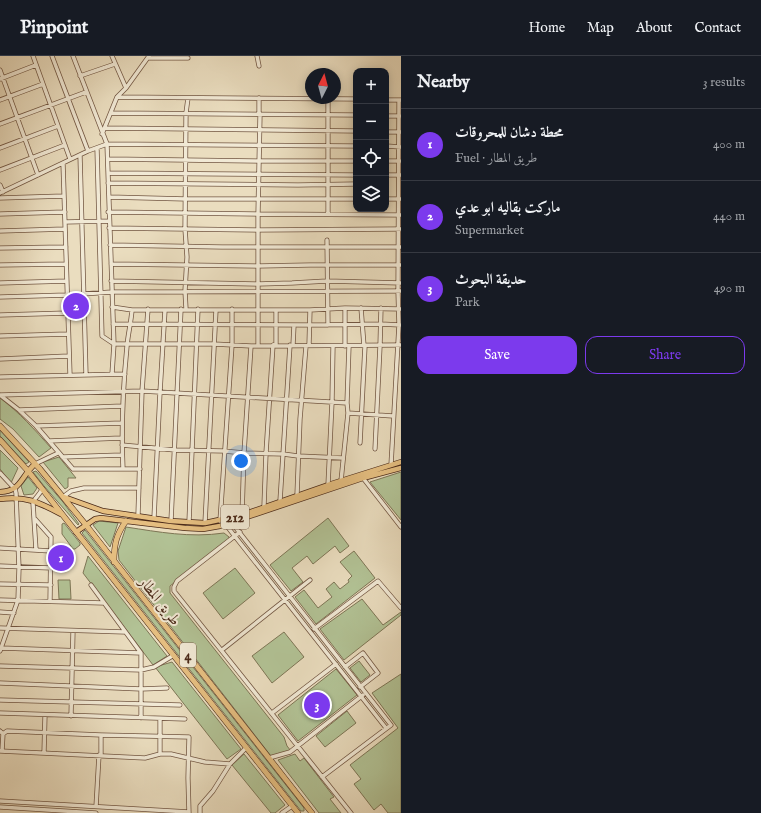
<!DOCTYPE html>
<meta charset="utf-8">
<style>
:root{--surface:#171b24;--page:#242831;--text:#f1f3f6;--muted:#9ea1a6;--line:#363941;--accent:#7c3aed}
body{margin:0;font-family:"IM FELL English",Amiri,serif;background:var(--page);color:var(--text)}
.controls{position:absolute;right:12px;top:12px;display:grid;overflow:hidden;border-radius:8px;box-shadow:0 2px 10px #0003}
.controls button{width:36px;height:36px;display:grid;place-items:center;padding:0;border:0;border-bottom:1px solid var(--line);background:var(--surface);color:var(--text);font:20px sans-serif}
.compass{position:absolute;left:305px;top:12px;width:36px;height:36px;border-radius:50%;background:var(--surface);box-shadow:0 2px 10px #0003;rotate:6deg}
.you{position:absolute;left:241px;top:405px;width:14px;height:14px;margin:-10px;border:3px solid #fff;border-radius:50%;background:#1a73e8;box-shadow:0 0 0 6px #1a73e833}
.badge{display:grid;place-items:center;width:26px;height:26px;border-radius:50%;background:var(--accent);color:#fff;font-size:13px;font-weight:700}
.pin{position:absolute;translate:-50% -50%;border:2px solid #fff;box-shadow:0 1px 4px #0006}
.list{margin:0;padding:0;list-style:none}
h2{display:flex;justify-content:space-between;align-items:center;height:52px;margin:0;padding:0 16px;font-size:17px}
h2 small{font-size:13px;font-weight:400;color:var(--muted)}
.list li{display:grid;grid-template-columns:26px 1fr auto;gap:12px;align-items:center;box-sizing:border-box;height:72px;padding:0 16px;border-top:1px solid var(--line)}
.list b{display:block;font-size:15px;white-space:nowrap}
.list p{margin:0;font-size:13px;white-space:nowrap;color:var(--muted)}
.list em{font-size:13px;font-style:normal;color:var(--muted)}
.actions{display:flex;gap:8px;padding:12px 16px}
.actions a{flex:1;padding:9px 0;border:1px solid var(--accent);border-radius:12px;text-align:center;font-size:14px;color:var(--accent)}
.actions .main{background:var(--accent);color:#fff}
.icon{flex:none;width:22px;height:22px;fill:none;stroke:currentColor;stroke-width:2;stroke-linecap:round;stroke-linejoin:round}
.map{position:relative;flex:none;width:401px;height:757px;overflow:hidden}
header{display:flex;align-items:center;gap:24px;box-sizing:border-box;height:56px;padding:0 20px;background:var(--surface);border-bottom:1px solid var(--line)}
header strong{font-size:19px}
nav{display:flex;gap:22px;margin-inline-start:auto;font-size:14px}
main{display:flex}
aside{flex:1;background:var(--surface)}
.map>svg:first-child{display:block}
</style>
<header>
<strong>Pinpoint</strong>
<nav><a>Home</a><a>Map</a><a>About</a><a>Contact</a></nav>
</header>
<main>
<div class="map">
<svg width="401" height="757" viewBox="0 0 401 757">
<rect width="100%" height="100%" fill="#eaddbf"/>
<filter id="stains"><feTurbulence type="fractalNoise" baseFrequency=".005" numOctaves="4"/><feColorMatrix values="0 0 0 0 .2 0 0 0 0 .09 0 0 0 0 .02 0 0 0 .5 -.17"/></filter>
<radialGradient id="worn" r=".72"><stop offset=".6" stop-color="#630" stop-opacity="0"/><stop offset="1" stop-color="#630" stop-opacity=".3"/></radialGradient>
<!-- green -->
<path fill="#b2c295" stroke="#7e7656" d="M 0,342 C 19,356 35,374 51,392 L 39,401 L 13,373 L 0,363 Z
M 0,374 L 29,406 L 26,408 L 0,380 Z
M 0,394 L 18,412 L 11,427 L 0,413 Z
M 59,401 L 76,422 L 68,422 L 68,431 L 65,433 L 43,406 Z
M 36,415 L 63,446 L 79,468 L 78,469 C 63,451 47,435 33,416 Z
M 401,416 L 401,464 L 370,426 Z
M 28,421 L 37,432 L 33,438 L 24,439 L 21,430 Z
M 328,462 L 349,490 L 340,497 L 335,490 L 313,508 L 307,500 L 292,512 L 303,526 L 291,535 L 270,509 Z
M 99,465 L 118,467 L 110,491 L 93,469 Z
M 64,467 L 80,487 L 80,489 L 75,493 L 73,493 L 62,478 L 62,468 Z
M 126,471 C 159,476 190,482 224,477 L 229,481 L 229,484 L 170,530 L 170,537 L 284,681 L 287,690 L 291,695 L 271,700 L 119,504 L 118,495 Z
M 85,474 L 304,752 L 304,755 L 301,755 L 82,477 Z
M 354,495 L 375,522 L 316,568 L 295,541 L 304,534 L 318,552 L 332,541 L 326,533 L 334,526 L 340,533 L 349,526 L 348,524 L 352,520 L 340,506 Z
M 88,500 L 167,600 L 153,609 L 83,517 Z
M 235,512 L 255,537 L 223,563 L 203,537 Z
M 58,524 L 70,524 L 71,543 L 59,543 Z
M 362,543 L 383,569 L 401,556 L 401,559 L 344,604 L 320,573 Z
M 284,576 L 304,601 L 272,627 L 252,600 Z
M 359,605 L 370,619 L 361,626 L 350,612 Z
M 172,606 L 241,693 L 227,703 L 155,611 Z
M 336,613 L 357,639 L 298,685 L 278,659 Z
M 401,618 L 401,757 L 388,757 L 381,748 L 374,754 L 354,728 L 361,723 L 350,709 L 398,672 L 372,637 Z
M 347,655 L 356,667 L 325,691 L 316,680 Z
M 244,698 L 285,749 L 275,757 L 271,757 L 232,709 Z
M 295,698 L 300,705 L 304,702 L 334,741 L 330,743 L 341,757 L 319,757 L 278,704 Z"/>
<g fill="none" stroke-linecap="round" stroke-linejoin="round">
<!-- minor casing -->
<g stroke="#725642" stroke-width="5">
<path id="minor" d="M 33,0 L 70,103
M 52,0 L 88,95
M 73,0 L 107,88 L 114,288 L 112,318
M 112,0 L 126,32
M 257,0 L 259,10
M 148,2 L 188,2
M 0,14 L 38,119
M 80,20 L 115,8
M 0,23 L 36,9
M 117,41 L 356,43
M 0,44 L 43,28
M 386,44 L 401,44
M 111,57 L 356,59
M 386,60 L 400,60
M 0,68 L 86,36
M 105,72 L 356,75
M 386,76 L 401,76
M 102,78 L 117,41 L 126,32 L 149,0
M 386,90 L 401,91
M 0,92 L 58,70
M 97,92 L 102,280 L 114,288 L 214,288 L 251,290 L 401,289
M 80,99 L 86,319
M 108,103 L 259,105 L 356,105
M 386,105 L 400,105
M 63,107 L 70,319
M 0,114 L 65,89
M 108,117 L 356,119
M 386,119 L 401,119
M 108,127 L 298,129 L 356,128
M 0,129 L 3,136
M 0,137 L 88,95 L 107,88 L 356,90
M 109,141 L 186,143 L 356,143
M 0,142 L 64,140
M 386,143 L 401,143
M 108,156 L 258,158 L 401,159
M 0,158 L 65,156
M 328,158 L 328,43
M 65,166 L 109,165
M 109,172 L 258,174 L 401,173
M 0,175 L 65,173
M 327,184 L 328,269
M 110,189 L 222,191 L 401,191
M 0,192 L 66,191
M 111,208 L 258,210 L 310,209 L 401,209
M 0,209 L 66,208
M 111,225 L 258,228 L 292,227 L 327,225 L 401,227
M 0,227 L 67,225
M 0,241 L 67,239 L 112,236 L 401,235
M 112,251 L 132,254 L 310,254 L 345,252 L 401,253
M 345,252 L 345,290
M 361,252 L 364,290
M 186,253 L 185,235 L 187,201 L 185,173 L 186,57 L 188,42
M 0,259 L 68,257
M 113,268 L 310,269 L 381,268 L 400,269
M 0,280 L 68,278
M 293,289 L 294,269
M 309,289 L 310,254
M 258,290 L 258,158 L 260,59 L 259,57 L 259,42
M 0,303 L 69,300
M 0,321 L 125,318
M 0,339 L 142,335 L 347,347
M 0,339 L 19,354 L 36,370 L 73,413 L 140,413
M 19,354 L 123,350
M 348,357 L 393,360
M 36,370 L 122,367
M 49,385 L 121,382
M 360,387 L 365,290
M 122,389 L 175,394 L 224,395 L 244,397 L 283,398 L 298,400 L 343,402
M 375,393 L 380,290 L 381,252
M 62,401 L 122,399
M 35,408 L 58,397
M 391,409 L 399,269 L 398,235 L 399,44
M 123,413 C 121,372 123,331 127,290 C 128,278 131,267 132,254
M 0,417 L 15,433 L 16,437 L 19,512 L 18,544 L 0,595
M 363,422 L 401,471
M 341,425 L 348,357 L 347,347 L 349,290
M 328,429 L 332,346 L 333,290
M 297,439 L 300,363 L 306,290
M 63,441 L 71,435 L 84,432 L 139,432
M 280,445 L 290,289
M 264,450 L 266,397 L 273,289 L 276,288 L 276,254
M 138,459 L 142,335 L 148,253
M 242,459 L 244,397 L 251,290
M 154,462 L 160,336 L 165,254
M 35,463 L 51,481 L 50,545
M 171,465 L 181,253
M 220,465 L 232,289 L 232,253
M 189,466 L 198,253
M 205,467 L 216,254
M 232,467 L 391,669 L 322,721
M 226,469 L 386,672
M 240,476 L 177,525 L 174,531 L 174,535 L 351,757
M 0,492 L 51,495
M 36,494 L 33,447 C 34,442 40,439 42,433
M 0,510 L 51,512
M 0,528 L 51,529
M 91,529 L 141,597 L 141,662
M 0,544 L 103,547
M 0,556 L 14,557
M 0,572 L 125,576
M 314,573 L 378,525 L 401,552
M 1,592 L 141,597
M 222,594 L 310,524
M 0,610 L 141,614 L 154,611 L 174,599
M 345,611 L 363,597 L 378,617 L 360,631
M 0,627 L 141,633 L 167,632
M 0,644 L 180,649
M 0,657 L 185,663
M 272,657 L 336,608
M 71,660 L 73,575
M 0,675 L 3,678 L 7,675 L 101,679 L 189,681 L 188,722 L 189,757
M 0,695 L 145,702 L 160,698 L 171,698 L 205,706 L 230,708
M 2,695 L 3,678
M 44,697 L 45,659
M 160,698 L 160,663
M 101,699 L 101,679
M 269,702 L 290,696 L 363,639
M 0,745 L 189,756
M 0,751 L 96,757
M 96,751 L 99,699
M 200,757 L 200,750 L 213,735 L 230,708 L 246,692
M 282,757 L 292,750"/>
</g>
<!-- major casing -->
<g stroke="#4a2918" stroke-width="6">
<path id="major" d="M 0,436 C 22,435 20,421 35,408
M 64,441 L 103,455 L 171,465 L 205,467 L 242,459 L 328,429 L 401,406
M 0,443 C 27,440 38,446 61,458
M 76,476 L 95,463 L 101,462 L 185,472 L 203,473 L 220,470 L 363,422 L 401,412"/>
</g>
<!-- highway casing -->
<g stroke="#4a2918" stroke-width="6">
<path id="highway" d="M 0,370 L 40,413 L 86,469 L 312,757
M 0,384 L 28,415 L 298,757
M 114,506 C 114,489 116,479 126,465"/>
</g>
<!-- minor -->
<use href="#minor" stroke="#f1e9d5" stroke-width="3.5"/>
<!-- major -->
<use href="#major" stroke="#e5be80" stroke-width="4.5"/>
<!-- highway -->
<use href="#highway" stroke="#e5be80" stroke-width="5"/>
</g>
<g text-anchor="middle" stroke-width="4" stroke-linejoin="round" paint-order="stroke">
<!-- shield labels -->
<g fill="#f1e9d5" stroke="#7c6351" stroke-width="1">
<rect x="221" y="449" width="28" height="24" rx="3"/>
<rect x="180" y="587" width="16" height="24" rx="3"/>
</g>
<g font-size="14" font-weight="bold" fill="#4a2918">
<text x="235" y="466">212</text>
<text x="188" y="604">4</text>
</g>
<!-- street labels -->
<g font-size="15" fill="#4a2918" stroke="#f1e9d5">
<text transform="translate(160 545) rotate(52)" y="5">طريق المطار</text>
</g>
</g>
<rect width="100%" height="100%" filter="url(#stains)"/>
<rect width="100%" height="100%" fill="url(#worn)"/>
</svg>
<div class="controls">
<button>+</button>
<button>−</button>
<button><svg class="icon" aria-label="locate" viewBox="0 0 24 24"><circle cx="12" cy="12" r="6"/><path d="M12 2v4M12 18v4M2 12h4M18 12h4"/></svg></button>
<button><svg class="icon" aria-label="layers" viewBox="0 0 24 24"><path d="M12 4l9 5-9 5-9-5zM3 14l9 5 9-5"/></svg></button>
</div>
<svg class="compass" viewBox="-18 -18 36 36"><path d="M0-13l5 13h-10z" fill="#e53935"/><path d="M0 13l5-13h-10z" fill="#9ea1a6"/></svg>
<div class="you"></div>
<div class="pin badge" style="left:61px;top:502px">1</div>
<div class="pin badge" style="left:76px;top:250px">2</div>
<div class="pin badge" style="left:317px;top:649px">3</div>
</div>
<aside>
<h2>Nearby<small>3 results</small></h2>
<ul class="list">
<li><span class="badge">1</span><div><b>محطة دشان للمحروقات</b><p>Fuel · طريق المطار</p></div><em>400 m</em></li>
<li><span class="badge">2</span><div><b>ماركت بقاليه ابو عدي</b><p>Supermarket</p></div><em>440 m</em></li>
<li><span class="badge">3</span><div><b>حديقة البحوث</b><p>Park</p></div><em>490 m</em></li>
</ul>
<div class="actions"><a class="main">Save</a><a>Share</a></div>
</aside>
</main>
